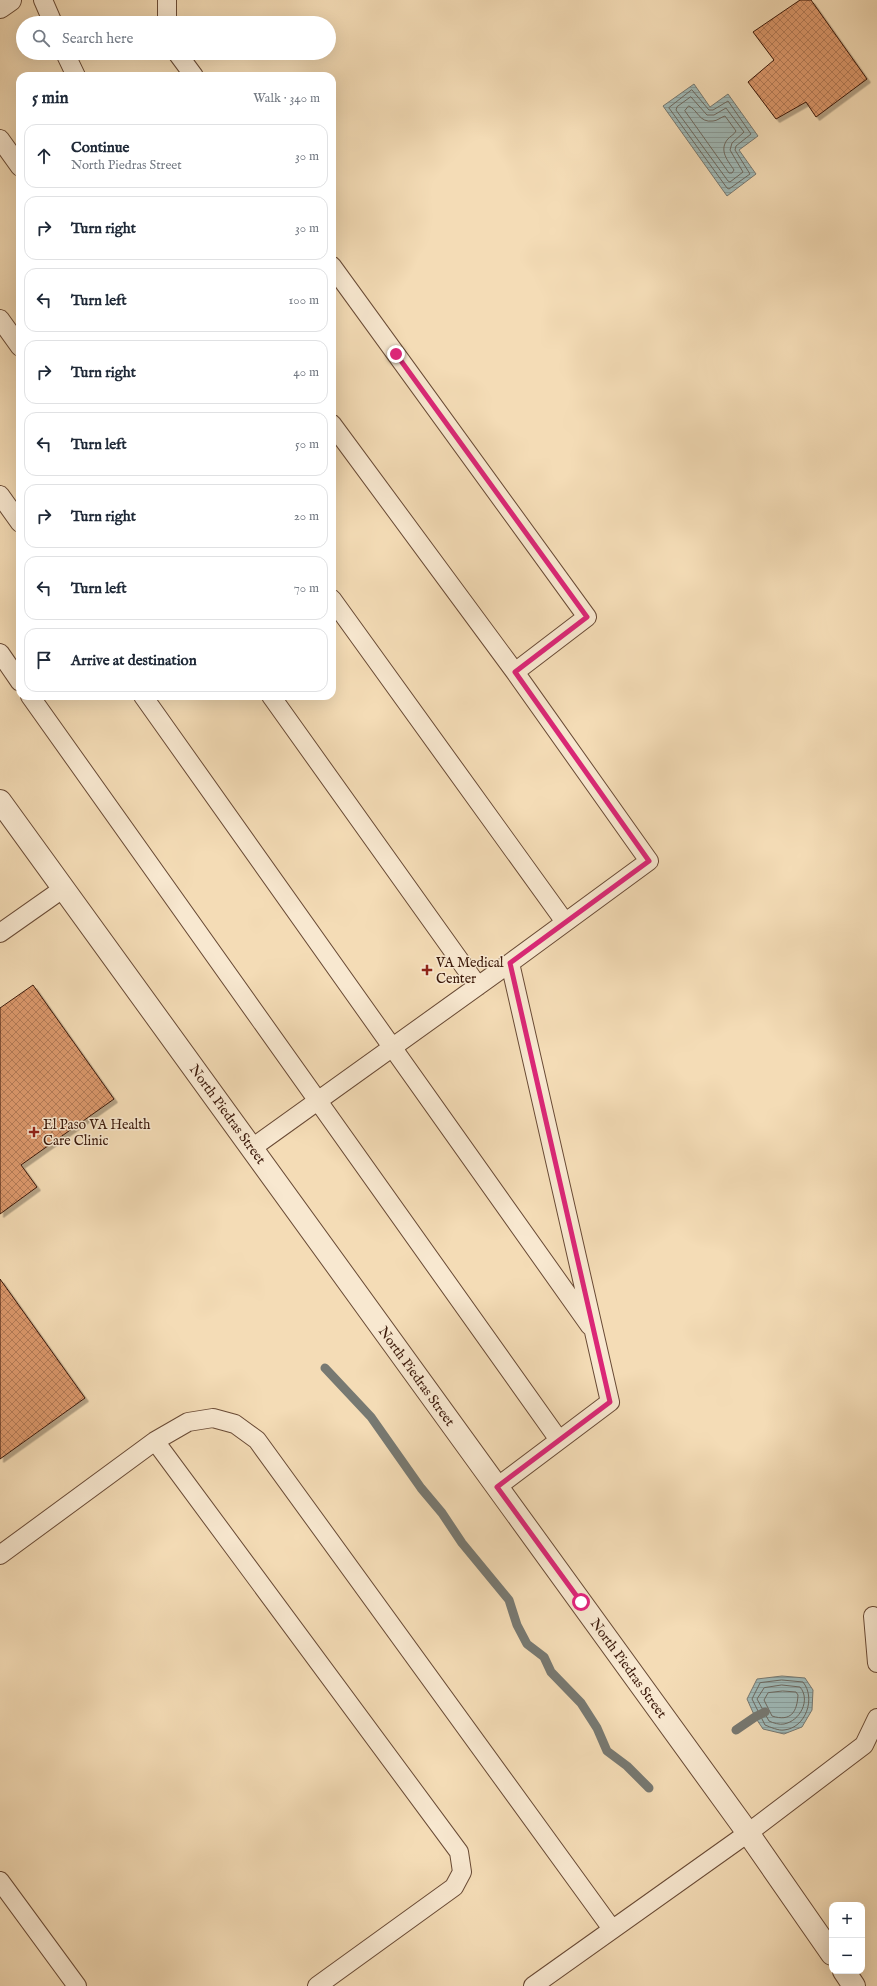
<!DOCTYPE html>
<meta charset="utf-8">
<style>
:root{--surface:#fff;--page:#f2f2f3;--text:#1f2937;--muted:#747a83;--line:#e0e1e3}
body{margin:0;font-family:"IM FELL English",serif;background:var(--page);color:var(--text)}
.controls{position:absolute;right:12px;bottom:12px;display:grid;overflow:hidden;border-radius:8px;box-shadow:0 4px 16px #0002}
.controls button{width:36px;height:36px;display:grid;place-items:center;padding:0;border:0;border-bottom:1px solid var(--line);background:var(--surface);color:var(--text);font:20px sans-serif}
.stop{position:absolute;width:12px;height:12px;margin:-9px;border:3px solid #db2777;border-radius:50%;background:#fff}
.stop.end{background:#db2777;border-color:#fff;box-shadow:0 1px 4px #0008}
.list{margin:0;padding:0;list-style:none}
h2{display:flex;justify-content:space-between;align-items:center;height:52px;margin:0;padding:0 16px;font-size:17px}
h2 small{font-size:13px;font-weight:400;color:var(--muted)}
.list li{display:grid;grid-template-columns:26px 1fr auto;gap:12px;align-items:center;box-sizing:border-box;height:64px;margin:0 8px 8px;padding:0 8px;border:1px solid var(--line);border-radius:12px}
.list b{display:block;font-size:15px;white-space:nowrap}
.list p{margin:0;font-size:13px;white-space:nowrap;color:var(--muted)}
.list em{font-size:13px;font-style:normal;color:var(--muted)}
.icon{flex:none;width:22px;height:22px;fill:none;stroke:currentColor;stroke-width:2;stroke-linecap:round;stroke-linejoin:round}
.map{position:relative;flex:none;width:877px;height:1986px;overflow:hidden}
.search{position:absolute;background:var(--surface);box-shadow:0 4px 16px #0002;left:16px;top:16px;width:320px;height:44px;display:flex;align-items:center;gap:10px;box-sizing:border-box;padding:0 14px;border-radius:22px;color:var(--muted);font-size:15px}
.panel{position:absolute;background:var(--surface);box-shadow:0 4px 16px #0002;left:16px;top:72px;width:320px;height:628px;border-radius:12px}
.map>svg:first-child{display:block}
</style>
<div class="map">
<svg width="877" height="1986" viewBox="0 0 877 1986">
<defs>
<pattern id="water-rules" width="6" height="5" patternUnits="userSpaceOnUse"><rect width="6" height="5" fill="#9fb9b7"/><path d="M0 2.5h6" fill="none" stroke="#8a9e9c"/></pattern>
<pattern id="building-cross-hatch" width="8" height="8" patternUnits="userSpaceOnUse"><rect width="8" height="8" fill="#dc996d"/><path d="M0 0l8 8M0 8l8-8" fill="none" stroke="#b47c58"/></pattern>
<filter id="shadow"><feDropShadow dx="3.5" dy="3.5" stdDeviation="0" flood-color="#0004"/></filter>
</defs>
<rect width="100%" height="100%" fill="#f4dcb6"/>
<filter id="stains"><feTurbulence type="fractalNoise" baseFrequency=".005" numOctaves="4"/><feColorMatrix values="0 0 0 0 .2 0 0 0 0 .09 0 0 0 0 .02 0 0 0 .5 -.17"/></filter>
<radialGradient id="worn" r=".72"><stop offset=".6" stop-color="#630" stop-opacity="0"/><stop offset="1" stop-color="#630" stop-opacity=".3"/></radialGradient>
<!-- water -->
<path fill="url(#water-rules)" stroke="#777972" d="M 694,84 L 710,107 L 728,94 L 758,136 L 739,150 L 756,174 L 727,196 L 663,106 Z
M 782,1676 L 805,1678 L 813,1690 L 812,1710 L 802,1727 L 784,1734 L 763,1729 L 755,1717 L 747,1699 L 757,1679 Z"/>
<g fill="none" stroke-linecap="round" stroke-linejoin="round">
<!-- shore -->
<path stroke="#6d6960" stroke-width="1" d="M 692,90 L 709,110 L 713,110 L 728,101 L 751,134 L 736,146 L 735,150 L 750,174 L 729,189 L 727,188 L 669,108 Z
M 691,97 L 707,115 L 714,115 L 726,108 L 744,132 L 732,143 L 730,150 L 743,172 L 730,182 L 728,181 L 676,110 L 677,107 Z
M 689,106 C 698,110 699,123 713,121 C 717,121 721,117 725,116 L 736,131 C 734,135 730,136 727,140 C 719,151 728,161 734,170 L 732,173 L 729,173 L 685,111 Z
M 782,1680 L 803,1682 C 816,1698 806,1728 784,1730 C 779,1731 770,1727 765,1725 L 752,1699 L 760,1683 Z
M 782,1685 L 800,1687 C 811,1700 800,1721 784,1724 C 780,1725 773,1723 769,1721 L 757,1699 L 764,1688 Z
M 783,1691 L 796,1692 L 798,1695 C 797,1712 791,1722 772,1716 L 764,1700 L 768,1693 Z"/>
<!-- stream -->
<path stroke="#777972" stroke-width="9" d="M 325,1368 L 371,1417 L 421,1488 L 442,1513 L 462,1543 L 509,1600 L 517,1625 L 527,1644 L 544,1657 L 551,1672 L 581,1703 L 597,1728 L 607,1751 L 627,1766 L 649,1788
M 736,1730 L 755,1717 L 765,1712"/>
</g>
<!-- building -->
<path fill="url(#building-cross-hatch)" stroke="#3b190a" filter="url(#shadow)" d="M 800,0 L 811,0 L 867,79 L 816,117 L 806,102 L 776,119 L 748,82 L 774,60 L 753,32 Z
M 33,985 L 114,1099 L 21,1165 L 37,1187 L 0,1214 L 0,1008 Z
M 0,1279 L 85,1398 L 0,1459 Z"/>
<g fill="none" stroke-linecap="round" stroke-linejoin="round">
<!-- lane casing -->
<g stroke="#694a35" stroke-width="20">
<path id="lane" d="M 43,0 L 53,23
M 167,23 L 167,0
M 65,53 L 76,76
M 177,53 L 194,76
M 0,139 L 20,167
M 332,266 L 587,617 L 515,672
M 0,319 L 20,347
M 332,424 L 515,672 L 649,861 L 510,963
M 0,495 L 20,523
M 332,599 L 565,922
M 0,653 L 20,682
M 30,696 L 559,1440
M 143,696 L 590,1326
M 271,696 L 478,986
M 0,933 L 64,888
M 252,1148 L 510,963 L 610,1402 L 497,1487
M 155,1441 L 459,1852 L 462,1872 L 454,1887 L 317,1986
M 0,1555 L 155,1441 L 188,1422 L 213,1418 L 235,1424 L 257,1440 L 612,1929
M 873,1616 L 877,1663
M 0,1881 L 77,1986
M 533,1986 L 748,1833 L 864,1745 L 877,1718"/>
</g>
<!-- street casing -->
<g stroke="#694a35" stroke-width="24">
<path id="street" d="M 0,7 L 10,0
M 0,801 L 748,1833 L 832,1954
M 844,1971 L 854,1986"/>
</g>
<!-- lane -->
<use href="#lane" stroke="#f8e8d0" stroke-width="18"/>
<!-- street -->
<use href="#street" stroke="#f8e8d0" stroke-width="22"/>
</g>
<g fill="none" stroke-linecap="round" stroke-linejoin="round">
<!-- route -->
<path stroke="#db2777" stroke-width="5" d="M 396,354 L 587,617 L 515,672 L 649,861 L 510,963 L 610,1402 L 497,1487 L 581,1602"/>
</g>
<!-- markers -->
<g fill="#8f2418" stroke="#f8e8d0" stroke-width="1.5">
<path d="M425 964h4v4h4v4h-4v4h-4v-4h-4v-4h4z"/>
<path d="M32 1126h4v4h4v4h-4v4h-4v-4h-4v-4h4z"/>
</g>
<g text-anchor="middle" stroke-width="3" stroke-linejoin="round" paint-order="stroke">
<!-- poi labels -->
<g font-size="14" fill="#3b190a" stroke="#f8e8d0" text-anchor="start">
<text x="436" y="967">VA Medical<tspan x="436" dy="16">Center</tspan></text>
<text x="43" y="1129">El Paso VA Health<tspan x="43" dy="16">Care Clinic</tspan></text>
</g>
<!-- street labels -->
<g font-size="14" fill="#3b190a" stroke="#f8e8d0">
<text transform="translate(228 1114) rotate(54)" y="5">North Piedras Street</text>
<text transform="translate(417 1376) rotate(54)" y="5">North Piedras Street</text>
<text transform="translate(629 1668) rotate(54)" y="5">North Piedras Street</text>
</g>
</g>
<rect width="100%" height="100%" filter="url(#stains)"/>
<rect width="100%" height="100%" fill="url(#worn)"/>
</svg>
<div class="controls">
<button>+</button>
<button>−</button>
</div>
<div class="stop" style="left:581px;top:1602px"></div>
<div class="stop end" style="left:396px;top:354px"></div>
<div class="search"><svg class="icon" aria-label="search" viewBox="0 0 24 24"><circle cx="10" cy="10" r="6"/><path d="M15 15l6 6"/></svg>Search here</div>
<section class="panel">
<h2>5 min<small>Walk · 340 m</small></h2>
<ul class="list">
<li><svg class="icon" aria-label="ahead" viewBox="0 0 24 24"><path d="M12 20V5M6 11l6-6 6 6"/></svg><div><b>Continue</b><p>North Piedras Street</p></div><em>30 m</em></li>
<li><svg class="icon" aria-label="right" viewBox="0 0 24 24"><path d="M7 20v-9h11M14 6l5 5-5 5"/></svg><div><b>Turn right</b></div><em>30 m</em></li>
<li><svg class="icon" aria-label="left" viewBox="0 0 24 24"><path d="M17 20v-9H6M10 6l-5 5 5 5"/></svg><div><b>Turn left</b></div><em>100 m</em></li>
<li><svg class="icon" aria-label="right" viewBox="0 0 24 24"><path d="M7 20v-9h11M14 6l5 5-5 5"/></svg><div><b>Turn right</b></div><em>40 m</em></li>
<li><svg class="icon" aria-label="left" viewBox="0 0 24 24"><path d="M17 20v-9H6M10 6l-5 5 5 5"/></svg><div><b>Turn left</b></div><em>50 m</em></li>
<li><svg class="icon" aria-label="right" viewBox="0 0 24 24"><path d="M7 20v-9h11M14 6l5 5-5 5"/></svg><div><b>Turn right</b></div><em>20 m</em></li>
<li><svg class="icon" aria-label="left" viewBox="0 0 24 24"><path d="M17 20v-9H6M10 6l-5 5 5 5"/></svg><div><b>Turn left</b></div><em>70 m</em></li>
<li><svg class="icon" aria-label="arrive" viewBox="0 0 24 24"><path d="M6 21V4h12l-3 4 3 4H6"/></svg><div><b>Arrive at destination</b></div></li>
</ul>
</section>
</div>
